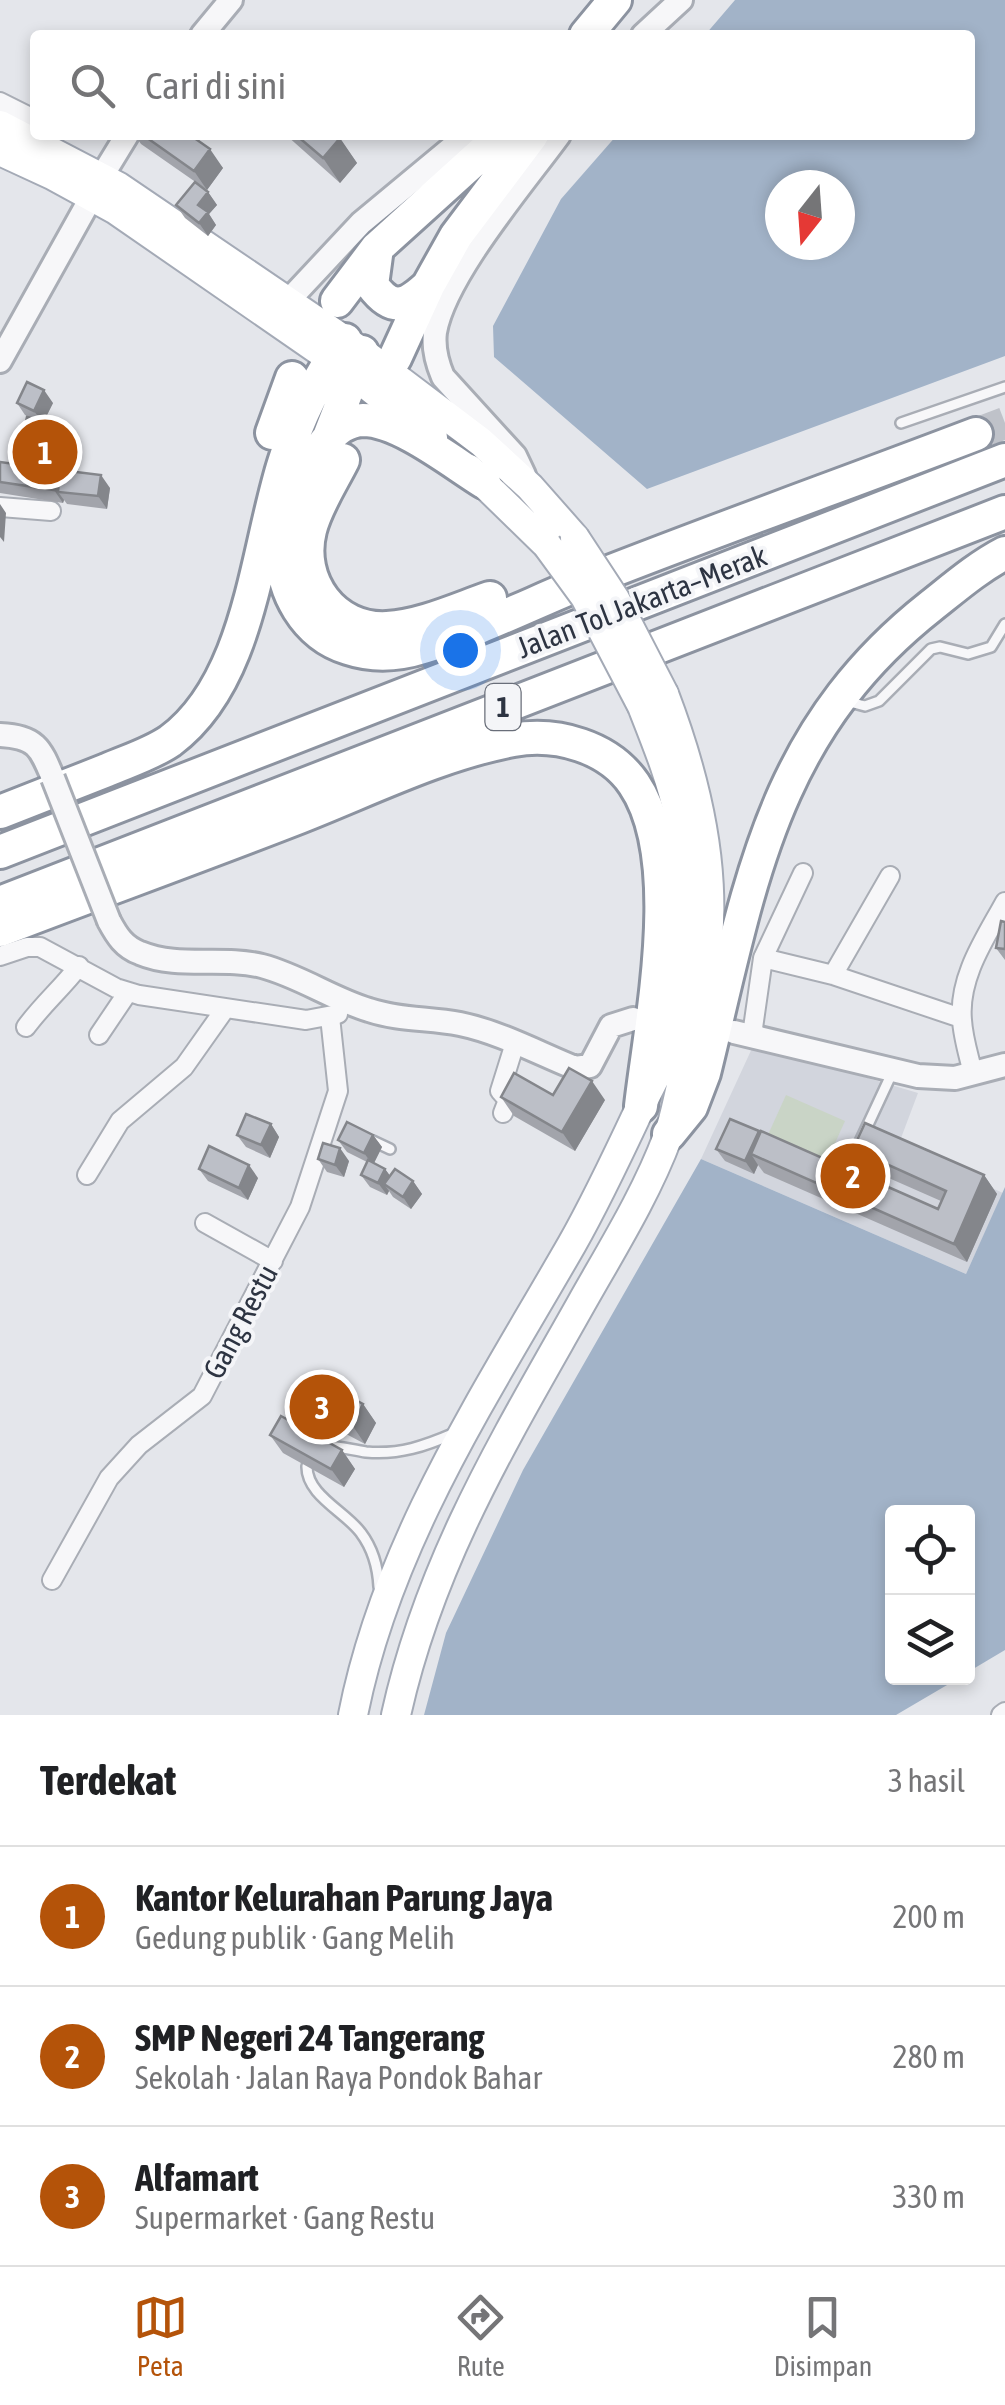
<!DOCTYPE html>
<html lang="id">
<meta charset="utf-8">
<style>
:root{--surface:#fff;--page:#f2f2f2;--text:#202124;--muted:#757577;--line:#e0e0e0;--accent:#b45309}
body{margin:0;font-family:"Asap Condensed",sans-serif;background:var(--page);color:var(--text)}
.controls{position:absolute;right:30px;bottom:30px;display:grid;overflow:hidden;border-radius:10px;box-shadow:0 5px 15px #0003}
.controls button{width:90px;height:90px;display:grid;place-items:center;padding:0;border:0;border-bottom:2px solid var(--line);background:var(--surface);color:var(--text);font:50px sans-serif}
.compass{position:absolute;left:765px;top:170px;width:90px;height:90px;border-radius:50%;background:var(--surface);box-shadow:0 5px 15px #0003;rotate:197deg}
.you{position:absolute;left:460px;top:650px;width:35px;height:35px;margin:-25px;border:8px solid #fff;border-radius:50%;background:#1a73e8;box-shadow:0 0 0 15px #1a73e833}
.badge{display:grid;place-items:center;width:65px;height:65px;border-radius:50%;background:var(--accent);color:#fff;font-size:32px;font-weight:700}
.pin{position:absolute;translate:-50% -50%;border:5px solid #fff;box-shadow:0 2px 10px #0006}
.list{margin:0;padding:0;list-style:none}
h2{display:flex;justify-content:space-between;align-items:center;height:130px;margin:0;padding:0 40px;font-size:42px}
h2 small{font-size:32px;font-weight:400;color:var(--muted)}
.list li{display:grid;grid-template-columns:65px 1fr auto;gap:30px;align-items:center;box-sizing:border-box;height:140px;padding:0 40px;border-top:2px solid var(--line)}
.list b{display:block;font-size:38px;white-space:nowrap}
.list p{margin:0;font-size:32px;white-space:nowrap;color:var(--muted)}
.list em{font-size:32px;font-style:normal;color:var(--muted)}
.icon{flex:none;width:55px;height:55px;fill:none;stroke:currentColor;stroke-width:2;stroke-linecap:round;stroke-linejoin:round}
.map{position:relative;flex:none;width:1005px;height:1715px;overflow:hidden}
.search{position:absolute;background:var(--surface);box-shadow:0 5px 15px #0003;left:30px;right:30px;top:30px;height:110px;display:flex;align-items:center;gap:25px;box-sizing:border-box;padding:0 35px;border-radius:10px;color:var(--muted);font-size:38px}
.sheet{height:550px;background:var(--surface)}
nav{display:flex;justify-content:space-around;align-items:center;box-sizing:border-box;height:140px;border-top:2px solid var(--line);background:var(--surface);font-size:28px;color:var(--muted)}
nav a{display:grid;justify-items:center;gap:5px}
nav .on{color:var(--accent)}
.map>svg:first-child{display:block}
</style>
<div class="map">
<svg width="1005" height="1715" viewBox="0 0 1005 1715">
<rect width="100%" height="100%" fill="#e4e6eb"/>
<!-- built -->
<path fill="#d2d5dd" d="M 754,1044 L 918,1093 L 898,1146 L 1003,1193 L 966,1274 L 701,1159 Z"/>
<!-- green -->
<path fill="#c9d4c6" d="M 786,1095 L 845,1121 L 826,1163 L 767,1137 Z"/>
<!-- water -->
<path fill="#a2b3c8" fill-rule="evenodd" d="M 735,0 L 1005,0 L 1005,356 L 647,489 L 494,357 L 493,326 L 561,199 L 617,135 L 970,135 L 970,35 L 705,35 ZM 780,185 L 840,185 L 840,245 L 780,245 Z
M 701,1159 L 966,1274 L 1005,1187 L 1005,1650 L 968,1672 L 968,1512 L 892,1512 L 892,1678 L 959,1678 L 896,1715 L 424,1715 L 446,1633 L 523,1470 Z"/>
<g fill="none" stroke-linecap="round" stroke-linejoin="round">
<!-- motorway-tunnel -->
<path stroke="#bfc2c9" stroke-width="32" stroke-dasharray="32 16" stroke-linecap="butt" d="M 976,434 L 1005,423"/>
<!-- service casing -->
<g stroke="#a9adb5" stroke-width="14">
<path id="service" d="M 901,423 L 1005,387
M 846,701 L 865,706 L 879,701 L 931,649 L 940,647 L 968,654 L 991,647 L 1005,624
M 373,1141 L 390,1149
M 851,1161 L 892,1073
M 325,1446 C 339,1446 352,1450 366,1452 C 400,1455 425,1446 455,1433
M 307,1466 C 306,1495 346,1512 361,1533 C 373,1549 378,1567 379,1587"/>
</g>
<!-- minor casing -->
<g stroke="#a9adb5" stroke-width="22">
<path id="minor" d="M 0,102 L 26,115 L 35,126
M 0,507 L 51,511
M 0,956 L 27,947 L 40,947 L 116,988 L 139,995 L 306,1020 L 338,1014
M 763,958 L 833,975 L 961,1018
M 833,975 L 890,876
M 26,1027 C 43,1004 61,989 79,966
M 99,1035 L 128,992
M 752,1035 L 763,958 L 803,873
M 973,1074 C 969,1056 963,1038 962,1020 C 958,977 986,937 1005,902
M 503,1113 L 508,1100 L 500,1091 L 515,1043
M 87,1175 L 120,1121 L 184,1067 L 225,1009
M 205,1223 L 273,1261
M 52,1580 L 109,1478 L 139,1445 L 202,1396 L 300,1207 L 338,1091 L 330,1017
M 1001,1715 L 1005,1712"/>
</g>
<!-- tertiary casing -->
<g stroke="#a9adb5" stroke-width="28">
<path id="tertiary" d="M 202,35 L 231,0
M 643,35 L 681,0
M 102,176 L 127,135
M 288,301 L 361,223 L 467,135
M 0,361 L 92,196
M 524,475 L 515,456 L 443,377 C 437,363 433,348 435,332 C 445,275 524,183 559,135
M 0,735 C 36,737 40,747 53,778
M 109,921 C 117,936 124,947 140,953 C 178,969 222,956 262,966 C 300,976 332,999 369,1010 C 399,1020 429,1018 460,1024 C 499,1032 538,1053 575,1068 L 590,1066 L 611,1026 L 633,1019
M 734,1032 L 918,1076 L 955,1078 L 1005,1065"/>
</g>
<!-- primary casing -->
<g stroke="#a4aab6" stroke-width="32">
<path id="primary" d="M 0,125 L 119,187 L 362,352 L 481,442 L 530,487 L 575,538
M 0,151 L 52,175 L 116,210 L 353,374 L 433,438
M 469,469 L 547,545
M 353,1715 C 387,1542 486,1394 572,1244 C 597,1200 618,1155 640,1108 C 650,1085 664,1064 670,1039 C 686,983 692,878 680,821 C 672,781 657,744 642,706
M 396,1715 C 430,1561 505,1439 581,1304 C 612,1249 646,1195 668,1136 C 675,1118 678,1097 683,1078 C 724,935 717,833 664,694"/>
</g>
<!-- motorway casing -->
<g stroke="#8c93a0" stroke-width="38">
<path id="motorway" d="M 586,35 L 615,0
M 377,248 L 372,285 C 392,312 405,307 428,286
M 337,301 L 377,248 L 502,135
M 395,358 L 428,286 L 456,236 L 532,135
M 272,433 L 292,378
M 329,437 L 362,352
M 343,460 C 332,482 316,506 310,530 C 297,581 334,631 387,628 C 422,626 458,609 490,598
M 484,482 C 453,463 400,420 363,420 C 330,421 315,457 304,483 C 295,503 285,525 283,547 C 280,591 306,635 348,648 C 372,656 398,655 423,647 C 483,629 540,599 599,576 C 724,527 850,482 976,434
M 0,812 C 36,798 71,784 107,770 C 128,761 151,754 170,741 C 250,682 256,552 284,463 C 298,417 317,378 345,340
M 0,852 L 1005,460
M 0,903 L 1005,512
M 0,930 C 99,892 199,856 299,817 C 368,790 439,754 513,740 C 557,732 609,747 634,784 C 685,859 651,1019 641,1106
M 669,1134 L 691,1107 L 704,1073 C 750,886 770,733 931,606 C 955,587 978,567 1005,553"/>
</g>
<!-- service -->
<use href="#service" stroke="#f7f7f9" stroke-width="9"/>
<!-- minor -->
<use href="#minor" stroke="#f7f7f9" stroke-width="18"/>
<!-- tertiary -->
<use href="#tertiary" stroke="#f7f7f9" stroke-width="22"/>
<!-- primary -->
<use href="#primary" stroke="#fff" stroke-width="28"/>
<!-- motorway -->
<use href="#motorway" stroke="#fff" stroke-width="32"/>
<!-- tertiary-bridge casing -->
<g stroke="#a9adb5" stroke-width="28" stroke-linecap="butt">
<path id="tertiary-bridge" d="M 53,778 L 109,921"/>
</g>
<!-- primary-bridge casing -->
<g stroke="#a4aab6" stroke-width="32" stroke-linecap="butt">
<path id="primary-bridge" d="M 575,538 L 615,599 L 664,694
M 547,545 L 585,597 L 642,706"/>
</g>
<!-- tertiary-bridge -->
<use href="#tertiary-bridge" stroke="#f7f7f9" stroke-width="22"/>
<!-- primary-bridge -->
<use href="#primary-bridge" stroke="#fff" stroke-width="28"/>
</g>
<!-- wall -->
<path fill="#a2a4ab" d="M 135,135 L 190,135 L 223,168 L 207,190 L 141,144 Z
M 286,135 L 337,135 L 357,163 L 340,183 Z
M 208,192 L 217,205 L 209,214 L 216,225 L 208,236 L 185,218 L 176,205 Z
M 17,403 L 53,403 L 44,421 L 55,424 L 64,436 L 56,469 L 60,473 L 110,488 L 107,509 L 67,504 L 64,500 L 63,503 L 0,493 L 0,462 L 24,465 L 18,456 L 31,418 L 25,415 Z
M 1005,922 L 1005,960 L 996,948 Z
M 553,1095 L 605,1100 L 575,1151 L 514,1116 L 501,1097 Z
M 271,1124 L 279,1137 L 270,1158 L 246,1147 L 237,1135 Z
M 759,1131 L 760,1133 L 938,1209 L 941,1201 L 866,1168 L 853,1149 L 984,1175 L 997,1194 L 967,1262 L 764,1173 L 758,1165 L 754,1174 L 725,1161 L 716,1149 Z
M 373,1135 L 382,1147 L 374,1163 L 385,1169 L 390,1176 L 413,1181 L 422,1194 L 411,1209 L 393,1197 L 389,1191 L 387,1195 L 370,1187 L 361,1175 L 367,1162 L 347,1152 L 338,1140 Z
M 318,1159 L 349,1161 L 344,1177 L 327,1172 Z
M 199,1169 L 258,1178 L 248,1200 L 208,1181 Z
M 301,1398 L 363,1404 L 376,1423 L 365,1444 L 314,1417 Z
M 270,1435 L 342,1450 L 355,1469 L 344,1487 L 283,1453 Z"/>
<!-- shaded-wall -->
<path fill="#84868b" d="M 340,138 L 357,163 L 340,183 L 323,158 Z
M 210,149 L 223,168 L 207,190 L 194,171 Z
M 208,192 L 217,205 L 209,214 L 216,225 L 208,236 L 199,223 L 198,205 Z
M 44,390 L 53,403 L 43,423 L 34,411 Z
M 55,424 L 64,436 L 55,475 L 46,463 Z
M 58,470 L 66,482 L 58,492 L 64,500 L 63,503 L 54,490 Z
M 101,475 L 110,488 L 107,509 L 98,496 Z
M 0,504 L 6,513 L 4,542 L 0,537 Z
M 592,1081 L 605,1100 L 575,1151 L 562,1132 Z
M 271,1124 L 279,1137 L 270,1158 L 261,1145 Z
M 759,1131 L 767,1144 L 751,1154 L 758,1165 L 754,1174 L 745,1161 Z
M 373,1135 L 382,1147 L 373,1165 L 364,1153 Z
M 340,1148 L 349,1161 L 344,1177 L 335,1165 Z
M 249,1165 L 258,1178 L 248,1200 L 239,1188 Z
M 385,1169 L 394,1181 L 384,1184 L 389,1191 L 387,1195 L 378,1183 Z
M 984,1175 L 997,1194 L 967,1262 L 954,1244 Z
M 413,1181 L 422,1194 L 411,1209 L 403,1197 Z
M 363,1404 L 376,1423 L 365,1444 L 352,1425 Z
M 342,1450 L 355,1469 L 344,1487 L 331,1469 Z"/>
<!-- building -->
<path fill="#bcbfc7" stroke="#84868b" stroke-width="2.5" d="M 143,135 L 190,135 L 210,149 L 194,171 Z
M 296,135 L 337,135 L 340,138 L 323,158 Z
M 195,182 L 208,192 L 198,205 L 208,212 L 199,223 L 176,205 Z
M 27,382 L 44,390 L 34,411 L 17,403 Z
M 27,417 L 55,424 L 46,463 L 18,456 Z
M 0,462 L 58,470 L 54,490 L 0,482 Z
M 60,470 L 101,475 L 98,496 L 58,492 Z
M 1001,921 L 1005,922 L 1005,949 L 996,948 Z
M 569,1068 L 592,1081 L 562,1132 L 501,1097 L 514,1073 L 553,1095 Z
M 246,1114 L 271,1124 L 261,1145 L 237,1135 Z
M 730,1119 L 759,1131 L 745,1161 L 716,1149 Z
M 347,1122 L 373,1135 L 364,1153 L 338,1140 Z
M 865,1123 L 984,1175 L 954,1244 L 751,1154 L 761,1131 L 938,1209 L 946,1191 L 853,1149 Z
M 323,1143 L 340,1148 L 335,1165 L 318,1159 Z
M 209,1146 L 249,1165 L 239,1188 L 199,1169 Z
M 368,1160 L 385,1169 L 378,1183 L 361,1175 Z
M 395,1169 L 413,1181 L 403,1197 L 384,1184 Z
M 312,1377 L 363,1404 L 352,1425 L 301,1398 Z
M 281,1416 L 342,1450 L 331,1469 L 270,1435 Z"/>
<g text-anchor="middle" stroke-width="8" stroke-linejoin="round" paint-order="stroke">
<!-- shield labels -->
<rect fill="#f4f5f8" stroke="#696e79" stroke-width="2.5" x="485.5" y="684" width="35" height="46" rx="8"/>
<g font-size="28" font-weight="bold" fill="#2d3442">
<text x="503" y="717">1</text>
</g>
<!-- street labels -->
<g font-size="30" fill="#2d3442" stroke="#f4f5f8">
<text transform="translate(642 602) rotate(-21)" y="10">Jalan Tol Jakarta–Merak</text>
<text transform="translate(241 1322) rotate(-62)" y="10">Gang Restu</text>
</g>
</g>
</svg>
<div class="controls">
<button><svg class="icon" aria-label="locate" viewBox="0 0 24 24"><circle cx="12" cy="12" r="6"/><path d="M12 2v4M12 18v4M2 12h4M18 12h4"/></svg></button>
<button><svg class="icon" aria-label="layers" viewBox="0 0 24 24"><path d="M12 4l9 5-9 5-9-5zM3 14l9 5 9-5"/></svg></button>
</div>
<svg class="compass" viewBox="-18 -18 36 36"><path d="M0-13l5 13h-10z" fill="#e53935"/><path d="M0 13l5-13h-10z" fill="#757577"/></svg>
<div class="you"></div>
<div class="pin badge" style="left:45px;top:452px">1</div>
<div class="pin badge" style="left:853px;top:1176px">2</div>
<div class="pin badge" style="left:322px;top:1407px">3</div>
<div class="search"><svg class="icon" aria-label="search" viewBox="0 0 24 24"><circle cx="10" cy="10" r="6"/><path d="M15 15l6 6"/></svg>Cari di sini</div>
</div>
<section class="sheet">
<h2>Terdekat<small>3 hasil</small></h2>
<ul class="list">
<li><span class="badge">1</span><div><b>Kantor Kelurahan Parung Jaya</b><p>Gedung publik · Gang Melih</p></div><em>200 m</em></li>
<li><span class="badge">2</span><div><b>SMP Negeri 24 Tangerang</b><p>Sekolah · Jalan Raya Pondok Bahar</p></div><em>280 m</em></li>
<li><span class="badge">3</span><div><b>Alfamart</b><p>Supermarket · Gang Restu</p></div><em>330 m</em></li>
</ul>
</section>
<nav>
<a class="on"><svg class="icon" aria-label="map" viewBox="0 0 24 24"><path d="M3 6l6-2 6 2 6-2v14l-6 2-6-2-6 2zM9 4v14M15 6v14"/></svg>Peta</a>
<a><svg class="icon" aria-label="directions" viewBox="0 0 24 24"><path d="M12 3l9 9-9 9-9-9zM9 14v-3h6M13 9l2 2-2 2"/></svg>Rute</a>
<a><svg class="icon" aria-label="saved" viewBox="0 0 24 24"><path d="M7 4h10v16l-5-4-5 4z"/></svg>Disimpan</a>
</nav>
